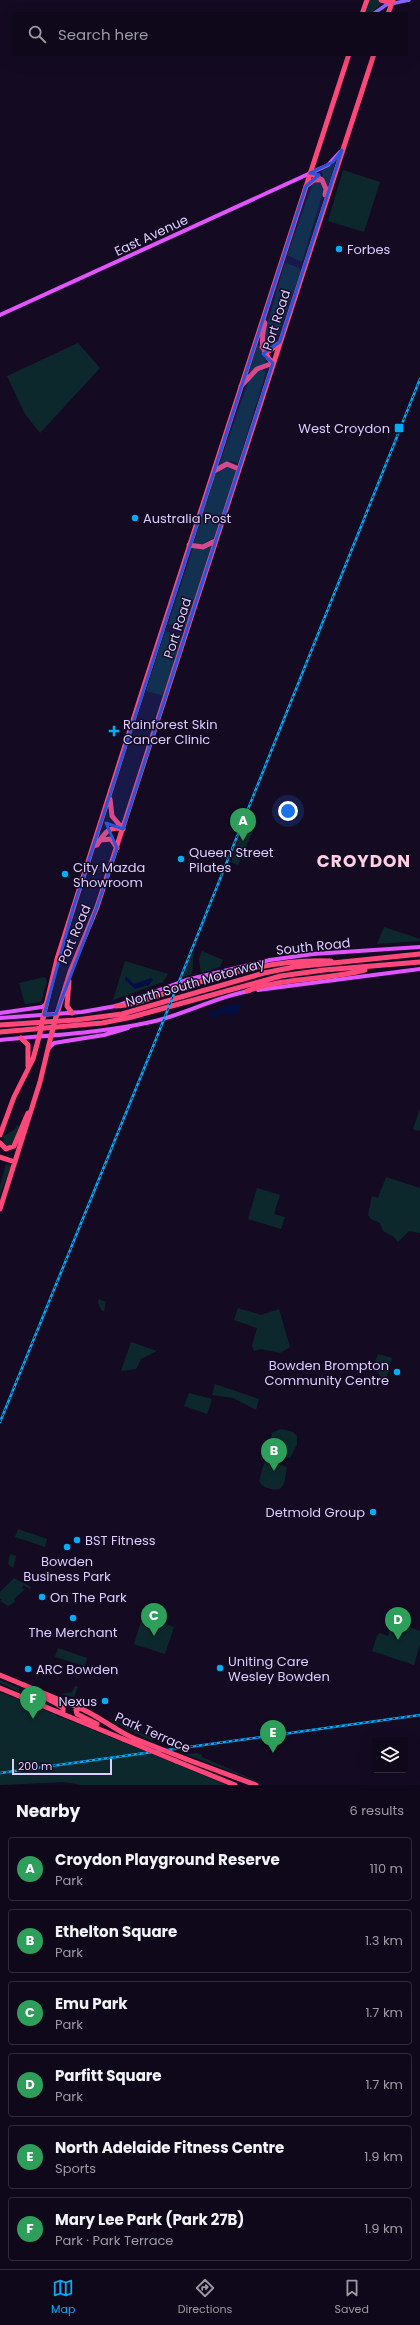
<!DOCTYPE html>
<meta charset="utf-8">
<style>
:root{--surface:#0f081a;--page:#181123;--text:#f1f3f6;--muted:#9b9aa2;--line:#2f2939;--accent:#00adf8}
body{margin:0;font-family:Poppins,sans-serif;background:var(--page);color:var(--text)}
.controls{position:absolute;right:12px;bottom:12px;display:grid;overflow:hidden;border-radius:4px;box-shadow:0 4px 16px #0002}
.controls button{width:36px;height:36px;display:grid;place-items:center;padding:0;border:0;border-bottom:1px solid var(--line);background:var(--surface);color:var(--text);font:20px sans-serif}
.scale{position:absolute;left:12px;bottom:10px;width:100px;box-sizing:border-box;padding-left:4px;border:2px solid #ddcdff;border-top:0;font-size:11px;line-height:14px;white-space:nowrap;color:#ddcdff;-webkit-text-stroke:3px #140b23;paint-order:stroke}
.you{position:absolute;left:288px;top:811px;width:14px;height:14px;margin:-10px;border:3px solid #fff;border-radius:50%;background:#1a73e8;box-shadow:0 0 0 6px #1a73e833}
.badge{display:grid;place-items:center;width:26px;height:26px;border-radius:50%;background:var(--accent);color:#fff;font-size:13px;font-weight:700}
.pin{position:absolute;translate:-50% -33px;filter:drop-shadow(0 1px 2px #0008)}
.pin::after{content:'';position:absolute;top:21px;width:14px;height:12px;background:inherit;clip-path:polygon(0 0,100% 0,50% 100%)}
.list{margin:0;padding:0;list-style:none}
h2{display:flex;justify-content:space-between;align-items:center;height:52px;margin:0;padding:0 16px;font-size:17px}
h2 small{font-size:13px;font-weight:400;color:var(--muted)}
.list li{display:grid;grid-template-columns:26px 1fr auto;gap:12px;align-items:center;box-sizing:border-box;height:64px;margin:0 8px 8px;padding:0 8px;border:1px solid var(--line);border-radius:4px}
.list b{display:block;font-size:15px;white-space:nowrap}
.list p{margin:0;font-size:13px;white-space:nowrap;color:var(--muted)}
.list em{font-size:13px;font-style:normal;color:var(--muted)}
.icon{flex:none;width:22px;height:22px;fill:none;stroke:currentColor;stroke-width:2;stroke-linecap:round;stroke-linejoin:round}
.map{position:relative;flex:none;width:420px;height:1785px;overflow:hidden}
.search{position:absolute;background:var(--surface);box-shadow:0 4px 16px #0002;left:12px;right:12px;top:12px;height:44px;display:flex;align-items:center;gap:10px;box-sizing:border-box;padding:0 14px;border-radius:4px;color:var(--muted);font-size:15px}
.sheet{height:484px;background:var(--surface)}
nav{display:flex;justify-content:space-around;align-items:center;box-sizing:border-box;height:56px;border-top:1px solid var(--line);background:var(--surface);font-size:11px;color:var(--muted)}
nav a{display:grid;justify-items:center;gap:2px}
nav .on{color:var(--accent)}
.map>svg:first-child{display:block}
</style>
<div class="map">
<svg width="420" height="1785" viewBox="0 0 420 1785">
<rect width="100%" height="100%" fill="#140b23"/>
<!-- green -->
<path fill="#0d282d" d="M 369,0 L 377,0 L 382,3 L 370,14 L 365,14 Z
M 333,164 L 335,164 L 328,186 L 322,177 L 323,175 L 321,170 Z
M 343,170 L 380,182 L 364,232 L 328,221 Z
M 315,182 L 321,184 L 323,192 L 302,262 L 287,255 L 312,185 Z
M 286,263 L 299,268 L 301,271 L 275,344 L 272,348 L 267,348 L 263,340 L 284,265 Z
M 78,343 L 100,368 L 40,433 L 25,414 L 7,376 Z
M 258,344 L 266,359 L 265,363 L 248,373 Z
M 265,366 L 263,371 L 266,372 L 238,463 L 231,461 L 219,465 L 249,380 L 254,373 Z
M 227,465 L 237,470 L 215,537 L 202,545 L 194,543 L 213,478 L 220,468 Z
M 213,544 L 185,629 L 168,624 L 193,548 Z
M 165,631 L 183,637 L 164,696 L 146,691 Z
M 247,817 L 257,822 L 238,865 L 231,862 Z
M 384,927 L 420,939 L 420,941 L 377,944 Z
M 194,950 L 192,974 L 183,977 Z
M 202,951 L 223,960 L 220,967 L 201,973 L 199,959 Z
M 125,961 L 168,974 L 163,982 L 113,1000 Z
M 45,977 L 47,981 L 41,1002 L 25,1004 L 19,983 Z
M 420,1109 L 420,1130 L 418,1131 L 413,1129 Z
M 17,1125 L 19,1126 C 17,1135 16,1143 7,1147 L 3,1144 L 4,1136 L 15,1129 Z
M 6,1164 L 11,1166 L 0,1195 L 0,1185 Z
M 386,1177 L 420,1188 L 420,1233 L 409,1231 L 398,1242 L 394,1237 L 383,1231 L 380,1223 L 371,1219 L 368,1215 L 372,1196 L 378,1198 Z
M 257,1188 L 280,1195 L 274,1214 L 285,1217 L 281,1229 L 248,1219 Z
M 99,1299 L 106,1302 L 104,1311 L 101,1310 L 98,1302 Z
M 238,1308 L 261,1315 L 279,1309 L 290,1347 L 280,1353 L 261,1349 L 254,1351 L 252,1345 L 257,1328 L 234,1320 Z
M 131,1342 L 157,1351 L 141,1359 L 136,1369 L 121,1371 Z
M 378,1354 L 392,1358 L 385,1383 L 376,1370 L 378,1367 L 374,1365 Z
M 215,1384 L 259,1399 L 256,1410 L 233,1398 L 212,1395 Z
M 189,1393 L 212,1399 L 207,1414 L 184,1406 Z
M 281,1429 L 293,1432 L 297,1436 L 297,1444 L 290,1458 L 269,1451 L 272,1433 Z
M 265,1460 L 287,1467 L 284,1484 L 280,1489 C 273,1491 263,1488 259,1481 Z
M 18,1529 L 47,1539 L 45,1547 L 15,1537 Z
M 10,1554 L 16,1556 L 13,1568 L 8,1564 Z
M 14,1578 L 31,1587 L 30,1589 L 23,1585 L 22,1588 L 25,1589 L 14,1599 L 15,1602 L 8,1606 L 0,1601 L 2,1599 L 0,1599 L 0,1592 Z
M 145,1617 L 174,1627 L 165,1654 L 134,1644 L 141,1621 Z
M 392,1621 L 420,1631 L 420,1644 L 414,1665 L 372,1651 L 377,1636 L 380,1633 L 388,1636 Z
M 58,1648 L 87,1658 L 85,1666 L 55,1657 Z
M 0,1680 L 19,1688 L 19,1692 L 0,1683 Z
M 75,1686 L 78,1687 L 74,1697 L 61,1694 L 72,1692 Z
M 23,1689 L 58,1706 L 60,1709 L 21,1692 Z
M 0,1692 L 227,1785 L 81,1785 L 64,1782 L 0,1785 Z
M 111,1719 L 154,1739 L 152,1741 L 110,1720 Z
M 196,1753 L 202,1755 L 202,1757 L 266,1785 L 185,1754 Z"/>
<!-- water -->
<path fill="#040e43" d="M 126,976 L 134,984 L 151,978 L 153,980 L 149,985 L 135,989 L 125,980 Z
M 239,1004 L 241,1005 L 239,1011 L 233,1015 L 220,1013 L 215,1018 L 206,1015 L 228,1005 Z"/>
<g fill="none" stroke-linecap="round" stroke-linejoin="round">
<!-- secondary -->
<path stroke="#8764ff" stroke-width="3.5" d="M 373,14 L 386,5 L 409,0"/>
<!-- primary -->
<path stroke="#e254ff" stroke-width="4" d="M 0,315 L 328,165 L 340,152
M 258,990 L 420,969
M 0,1013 L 42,1007 L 46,1004
M 0,1018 L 82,1012 L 116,1006 L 186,980 L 270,960 L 313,954 L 420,947
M 0,1040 C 50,1035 101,1033 151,1022 C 184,1015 215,997 249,991
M 49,1048 L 54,1043 L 104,1035 L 128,1028"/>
<!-- highway -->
<path stroke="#ff487a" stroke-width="5" d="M 381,0 L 392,3
M 362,14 L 367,0
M 388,14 L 393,0
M 310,173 L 322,180 L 326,189 L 325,195
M 306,186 L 314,180 L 322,180
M 263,321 L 265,323 C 261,340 260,351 273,363
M 262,347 L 269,351 L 278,344
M 241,386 L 257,369 L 273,363
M 214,471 L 227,464 L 239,469
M 189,545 L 203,547 L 215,541
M 110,799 L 112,816 L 123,829
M 101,840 L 111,839 L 117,848
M 94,846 L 97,845 C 103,836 108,825 122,829
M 69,981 L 67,1006 L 72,1013
M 247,991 C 286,977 327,980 365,970
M 116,1006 C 139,1005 160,994 181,988 C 230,972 279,959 331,961
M 56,1017 L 70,972 L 97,907 L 374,54
M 43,1018 L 57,959 L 142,692 L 349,54
M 0,1025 L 76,1020 L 122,1014 L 264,973 L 294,967 L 420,954
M 0,1032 L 102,1023 L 132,1017 L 281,976 L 324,970 L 420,962
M 21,1038 L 28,1045 L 28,1066
M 0,1135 L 14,1097 L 33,1059 L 40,1033
M 0,1143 L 6,1149 L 14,1146 L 28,1113
M 0,1157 L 15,1162
M 0,1209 L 40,1082 L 52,1032
M 0,1675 L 84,1710 C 101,1718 115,1730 133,1738
M 0,1688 L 123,1739
M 34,1691 C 43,1698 55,1701 63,1708 L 63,1714
M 67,1703 L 77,1701
M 75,1706 L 77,1714 L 97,1724
M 186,1759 L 256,1785
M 176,1761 L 235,1785"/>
<!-- rail casing -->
<g stroke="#00adf8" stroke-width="2.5">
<path id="rail" d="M 0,1422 L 152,1049 L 420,379
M 0,1773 L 420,1715"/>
</g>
<!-- rail -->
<use href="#rail" stroke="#140b23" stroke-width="1" stroke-dasharray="3" stroke-linecap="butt"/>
<!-- highway-bridge -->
<path stroke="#ff487a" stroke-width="5" d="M 52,1032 L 56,1017
M 40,1033 L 43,1018
M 133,1738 L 186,1759
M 123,1739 L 176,1761"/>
</g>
<!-- marked area -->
<path fill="#2754da" fill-opacity="0.2" stroke="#2754da" stroke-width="3" stroke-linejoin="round" d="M 342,150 L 280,342 L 263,354 L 273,363 L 123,829 L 106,823 L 117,848 L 97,907 L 56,1014 L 44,1015 L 73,909 L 306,186 L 319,175 L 310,173 L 333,162 Z"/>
<!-- markers -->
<g fill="#00adf8" stroke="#140b23" stroke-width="1.5">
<circle cx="339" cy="249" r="4"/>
<rect x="394" y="423" width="10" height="10" rx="2"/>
<circle cx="135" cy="518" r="4"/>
<path d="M112 725h4v4h4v4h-4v4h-4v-4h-4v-4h4z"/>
<circle cx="181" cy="859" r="4"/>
<circle cx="65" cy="874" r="4"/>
<circle cx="397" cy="1372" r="4"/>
<circle cx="373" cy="1512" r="4"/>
<circle cx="77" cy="1540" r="4"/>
<circle cx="67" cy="1547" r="4"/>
<circle cx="42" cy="1597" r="4"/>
<circle cx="73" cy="1618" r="4"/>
<circle cx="220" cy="1668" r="4"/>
<circle cx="28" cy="1669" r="4"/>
<circle cx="105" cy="1701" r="4"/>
</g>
<g text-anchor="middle" stroke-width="3" stroke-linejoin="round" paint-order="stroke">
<!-- street labels -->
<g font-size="13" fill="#ddcdff" stroke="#140b23">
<text transform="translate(151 235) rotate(-25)" y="5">East Avenue</text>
<text transform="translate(276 320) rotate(-72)" y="5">Port Road</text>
<text transform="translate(177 628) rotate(-72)" y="5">Port Road</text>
<text transform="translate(74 934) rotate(-67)" y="5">Port Road</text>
<text transform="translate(313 946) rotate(-6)" y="5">South Road</text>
<text transform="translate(195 982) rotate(-16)" y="5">North South Motorway</text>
<text transform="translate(153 1732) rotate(24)" y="5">Park Terrace</text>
</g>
<!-- poi labels -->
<g font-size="13" fill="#ddcdff" stroke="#140b23" text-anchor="start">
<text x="347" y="254">Forbes</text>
<text x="390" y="433" text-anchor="end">West Croydon</text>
<text x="143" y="523">Australia Post</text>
<text x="123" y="729">Rainforest Skin<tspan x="123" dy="15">Cancer Clinic</tspan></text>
<text x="189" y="857">Queen Street<tspan x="189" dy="15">Pilates</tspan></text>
<text x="73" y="872">City Mazda<tspan x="73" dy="15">Showroom</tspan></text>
<text x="389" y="1370" text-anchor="end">Bowden Brompton<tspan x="389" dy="15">Community Centre</tspan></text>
<text x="365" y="1517" text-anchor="end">Detmold Group</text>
<text x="85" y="1545">BST Fitness</text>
<text x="67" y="1566" text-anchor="middle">Bowden<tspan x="67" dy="15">Business Park</tspan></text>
<text x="50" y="1602">On The Park</text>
<text x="73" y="1637" text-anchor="middle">The Merchant</text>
<text x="228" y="1666">Uniting Care<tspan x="228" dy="15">Wesley Bowden</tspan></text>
<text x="36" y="1674">ARC Bowden</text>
<text x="97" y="1706" text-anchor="end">Nexus</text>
</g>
<!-- district labels -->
<g font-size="17" font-weight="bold" letter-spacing="1" fill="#ffcfe4" stroke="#140b23">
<text x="364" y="867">CROYDON</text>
</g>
</g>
</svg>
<div class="controls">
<button><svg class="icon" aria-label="layers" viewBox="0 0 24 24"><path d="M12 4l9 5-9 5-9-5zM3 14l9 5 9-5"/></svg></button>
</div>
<div class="scale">200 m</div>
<div class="you"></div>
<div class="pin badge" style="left:243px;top:841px;background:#2e9e5b">A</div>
<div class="pin badge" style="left:274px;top:1471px;background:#2e9e5b">B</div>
<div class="pin badge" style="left:154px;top:1636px;background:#2e9e5b">C</div>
<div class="pin badge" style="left:398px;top:1640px;background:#2e9e5b">D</div>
<div class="pin badge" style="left:273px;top:1753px;background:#2e9e5b">E</div>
<div class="pin badge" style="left:33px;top:1719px;background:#2e9e5b">F</div>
<div class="search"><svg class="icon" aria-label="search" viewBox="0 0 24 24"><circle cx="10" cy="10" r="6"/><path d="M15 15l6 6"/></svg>Search here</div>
</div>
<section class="sheet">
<h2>Nearby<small>6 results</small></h2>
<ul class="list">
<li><span class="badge" style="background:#2e9e5b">A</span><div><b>Croydon Playground Reserve</b><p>Park</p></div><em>110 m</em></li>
<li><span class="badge" style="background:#2e9e5b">B</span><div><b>Ethelton Square</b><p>Park</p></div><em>1.3 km</em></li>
<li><span class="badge" style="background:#2e9e5b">C</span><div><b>Emu Park</b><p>Park</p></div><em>1.7 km</em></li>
<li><span class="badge" style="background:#2e9e5b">D</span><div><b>Parfitt Square</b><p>Park</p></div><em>1.7 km</em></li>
<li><span class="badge" style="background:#2e9e5b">E</span><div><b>North Adelaide Fitness Centre</b><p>Sports</p></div><em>1.9 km</em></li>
<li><span class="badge" style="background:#2e9e5b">F</span><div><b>Mary Lee Park (Park 27B)</b><p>Park · Park Terrace</p></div><em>1.9 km</em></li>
</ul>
</section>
<nav>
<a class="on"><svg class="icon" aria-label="map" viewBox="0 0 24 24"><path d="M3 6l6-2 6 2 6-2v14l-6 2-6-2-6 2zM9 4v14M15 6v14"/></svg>Map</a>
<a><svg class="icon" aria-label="directions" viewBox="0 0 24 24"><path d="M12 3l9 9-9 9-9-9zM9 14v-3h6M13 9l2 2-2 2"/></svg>Directions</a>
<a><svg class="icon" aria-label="saved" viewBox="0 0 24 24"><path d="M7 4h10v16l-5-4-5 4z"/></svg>Saved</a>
</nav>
